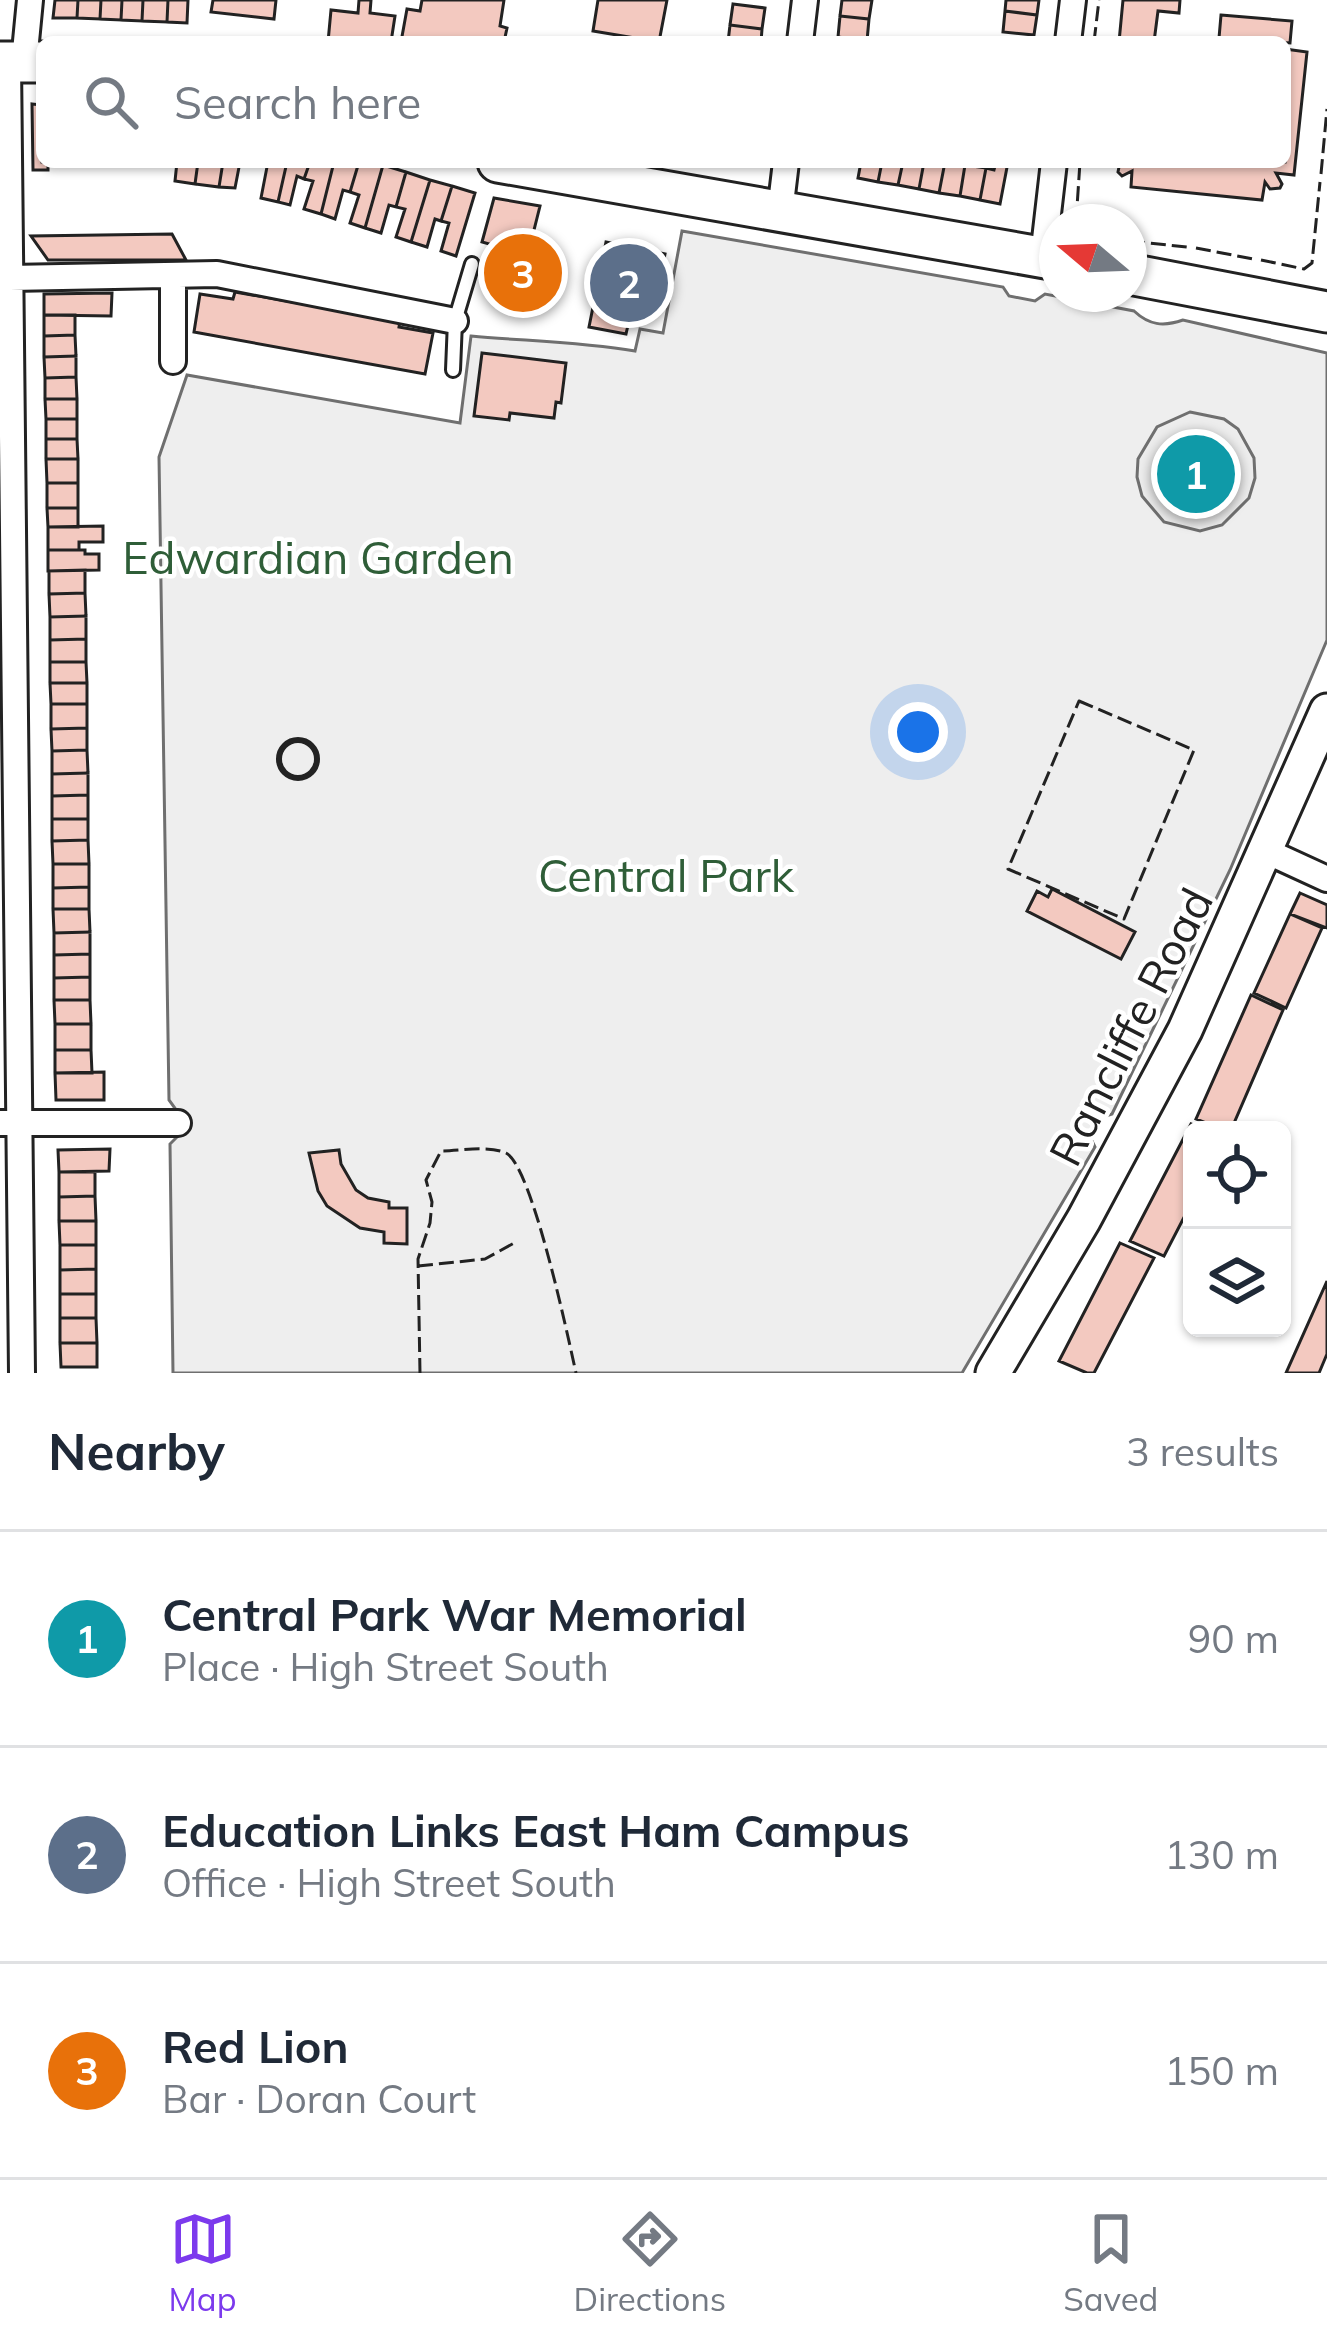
<!DOCTYPE html>
<meta charset="utf-8">
<style>
:root{--surface:#fff;--page:#f2f2f3;--text:#1f2937;--muted:#747a83;--line:#e0e1e3;--accent:#7c3aed}
body{margin:0;font-family:Mulish,sans-serif;background:var(--page);color:var(--text)}
.controls{position:absolute;right:36px;bottom:36px;display:grid;overflow:hidden;border-radius:18px;box-shadow:0 3px 9px #0004}
.controls button{width:108px;height:108px;display:grid;place-items:center;padding:0;border:0;border-bottom:3px solid var(--line);background:var(--surface);color:var(--text);font:60px sans-serif}
.compass{position:absolute;left:1039px;top:204px;width:108px;height:108px;border-radius:50%;background:var(--surface);box-shadow:0 3px 9px #0004;rotate:289deg}
.you{position:absolute;left:918px;top:732px;width:42px;height:42px;margin:-30px;border:9px solid #fff;border-radius:50%;background:#1a73e8;box-shadow:0 0 0 18px #1a73e833}
.badge{display:grid;place-items:center;width:78px;height:78px;border-radius:50%;background:var(--accent);color:#fff;font-size:39px;font-weight:700}
.pin{position:absolute;translate:-50% -50%;border:6px solid #fff;box-shadow:0 3px 12px #0006}
.list{margin:0;padding:0;list-style:none}
h2{display:flex;justify-content:space-between;align-items:center;height:156px;margin:0;padding:0 48px;font-size:51px}
h2 small{font-size:39px;font-weight:400;color:var(--muted)}
.list li{display:grid;grid-template-columns:78px 1fr auto;gap:36px;align-items:center;box-sizing:border-box;height:216px;padding:0 48px;border-top:3px solid var(--line)}
.list b{display:block;font-size:45px;white-space:nowrap}
.list p{margin:0;font-size:39px;white-space:nowrap;color:var(--muted)}
.list em{font-size:39px;font-style:normal;color:var(--muted)}
.icon{flex:none;width:66px;height:66px;fill:none;stroke:currentColor;stroke-width:2;stroke-linecap:round;stroke-linejoin:round}
.map{position:relative;flex:none;width:1327px;height:1373px;overflow:hidden}
.search{position:absolute;background:var(--surface);box-shadow:0 3px 9px #0004;left:36px;right:36px;top:36px;height:132px;display:flex;align-items:center;gap:30px;box-sizing:border-box;padding:0 42px;border-radius:18px;color:var(--muted);font-size:45px}
.sheet{height:804px;background:var(--surface)}
nav{display:flex;justify-content:space-around;align-items:center;box-sizing:border-box;height:168px;border-top:3px solid var(--line);background:var(--surface);font-size:33px;color:var(--muted)}
nav a{display:grid;justify-items:center;gap:6px}
nav .on{color:var(--accent)}
.map>svg:first-child{display:block}
</style>
<div class="map">
<svg width="1327" height="1373" viewBox="0 0 1327 1373">
<rect width="100%" height="100%" fill="#fff"/>
<!-- green -->
<path fill="#eee" stroke="#6f6f6f" stroke-width="3" d="M 682,231 L 1003,287 L 1009,296 L 1035,301 L 1045,294 L 1134,311 C 1149,325 1163,327 1183,320 L 1327,353 L 1327,640 L 1230,870 L 1112,1114 L 1103,1117 L 1091,1139 L 1095,1147 L 962,1373 L 173,1373 L 170,1144 L 178,1136 L 177,1111 L 169,1100 L 159,457 L 187,375 L 460,423 L 471,336 C 526,341 581,342 635,351 L 640,329 L 663,333 Z"/>
<!-- parking -->
<path fill="#ededed" stroke="#6f6f6f" stroke-width="3" fill-rule="evenodd" d="M 1190,412 L 1224,419 L 1238,429 L 1254,458 L 1255,478 L 1249,498 L 1222,525 L 1200,531 L 1164,522 L 1142,496 L 1137,477 L 1138,459 L 1157,427 ZM 1195,449 L 1214,457 L 1220,470 L 1218,484 L 1202,497 L 1182,492 L 1174,480 L 1177,460 Z"/>
<!-- building -->
<path fill="#f3c9c0" stroke="#222" stroke-width="3" d="M 55,0 L 78,0 L 77,18 L 53,18 Z
M 78,0 L 101,0 L 100,19 L 77,18 Z
M 101,0 L 122,0 L 121,20 L 100,19 Z
M 122,0 L 143,0 L 142,21 L 121,20 Z
M 143,0 L 168,0 L 167,22 L 142,21 Z
M 168,0 L 188,0 L 187,23 L 167,22 Z
M 213,0 L 276,0 L 274,19 L 211,12 Z
M 359,0 L 371,0 L 370,13 L 395,16 L 391,42 L 328,42 L 331,10 L 358,13 Z
M 422,0 L 504,0 L 500,26 L 507,28 L 504,42 L 401,42 L 407,9 L 420,11 Z
M 598,0 L 667,0 L 659,42 L 593,31 Z
M 842,0 L 872,0 L 869,19 L 840,16 Z
M 1006,0 L 1039,0 L 1037,15 L 1005,11 Z
M 1123,0 L 1180,0 L 1179,13 L 1158,11 L 1154,42 L 1119,42 Z
M 733,4 L 765,8 L 762,29 L 730,25 Z
M 1005,11 L 1037,15 L 1034,35 L 1003,32 Z
M 1221,15 L 1292,21 L 1290,43 L 1219,38 Z
M 840,16 L 869,19 L 867,41 L 838,37 Z
M 730,25 L 762,29 L 761,42 L 728,42 Z
M 1285,49 L 1307,52 L 1294,175 L 1276,173 L 1282,184 L 1280,188 L 1270,189 L 1265,182 L 1262,200 L 1131,187 L 1132,171 L 1122,176 L 1118,172 L 1120,162 L 1285,162 Z
M 32,104 L 42,105 L 42,162 L 48,162 L 48,170 L 33,170 Z
M 177,162 L 198,162 L 195,184 L 175,181 Z
M 198,162 L 223,162 L 219,187 L 195,184 Z
M 223,162 L 240,162 L 235,188 L 219,187 Z
M 263,162 L 287,162 L 278,202 L 261,198 L 267,167 Z
M 287,162 L 310,162 L 304,179 L 297,176 L 290,205 L 278,202 Z
M 310,162 L 334,162 L 321,214 L 304,209 L 313,181 L 304,179 Z
M 334,162 L 359,162 L 350,192 L 343,190 L 335,219 L 321,214 Z
M 359,162 L 383,165 L 365,228 L 350,223 L 359,195 L 350,192 Z
M 861,162 L 882,162 L 878,182 L 858,178 Z
M 882,162 L 903,162 L 898,185 L 878,182 Z
M 903,162 L 924,162 L 919,189 L 898,185 Z
M 924,162 L 945,162 L 939,193 L 919,189 Z
M 945,162 L 965,165 L 960,196 L 939,193 Z
M 996,162 L 1008,162 L 1000,204 L 980,200 L 986,168 L 994,170 Z
M 383,165 L 406,172 L 396,207 L 389,205 L 381,233 L 365,228 Z
M 965,165 L 986,168 L 980,200 L 960,196 Z
M 406,172 L 430,180 L 411,242 L 396,237 L 405,209 L 396,207 Z
M 430,180 L 452,186 L 441,221 L 435,219 L 427,247 L 411,242 Z
M 452,186 L 475,193 L 456,256 L 441,251 L 449,223 L 441,221 Z
M 494,198 L 540,206 L 525,266 L 497,260 L 500,247 L 482,242 Z
M 172,234 L 186,260 L 48,260 L 31,236 Z
M 606,242 L 665,254 L 653,316 L 631,312 L 626,334 L 589,327 Z
M 235,292 L 400,321 L 399,327 L 433,333 L 425,374 L 194,332 L 200,294 L 233,299 Z
M 112,293 L 111,316 L 44,315 L 44,294 Z
M 44,315 L 75,315 L 75,335 L 44,336 Z
M 75,335 L 76,356 L 44,357 L 44,336 Z
M 482,353 L 566,363 L 561,403 L 556,402 L 554,418 L 510,413 L 509,420 L 474,416 Z
M 76,356 L 76,377 L 45,378 L 44,357 Z
M 76,377 L 77,399 L 45,399 L 45,378 Z
M 45,399 L 77,399 L 77,419 L 46,419 Z
M 46,419 L 77,419 L 77,439 L 46,439 Z
M 46,439 L 77,439 L 78,459 L 46,459 Z
M 46,459 L 78,459 L 78,483 L 47,483 Z
M 47,483 L 78,483 L 78,508 L 47,508 Z
M 47,508 L 78,508 L 78,527 L 48,527 Z
M 103,526 L 103,542 L 79,542 L 79,550 L 48,550 L 48,527 Z
M 48,550 L 85,550 L 85,554 L 99,554 L 99,570 L 48,571 Z
M 85,570 L 85,593 L 49,594 L 49,571 Z
M 85,593 L 86,616 L 50,617 L 49,594 Z
M 86,616 L 86,639 L 50,640 L 50,617 Z
M 86,639 L 86,662 L 50,662 L 50,640 Z
M 50,662 L 86,662 L 87,683 L 50,683 Z
M 50,683 L 87,683 L 87,704 L 51,704 Z
M 51,704 L 87,704 L 87,728 L 51,729 Z
M 87,728 L 87,750 L 52,751 L 51,729 Z
M 87,750 L 88,773 L 52,774 L 52,751 Z
M 88,773 L 88,795 L 52,796 L 52,774 Z
M 88,795 L 88,819 L 52,819 L 52,796 Z
M 52,819 L 88,819 L 88,840 L 52,841 Z
M 88,840 L 89,864 L 53,864 L 52,841 Z
M 53,864 L 89,864 L 89,887 L 53,888 Z
M 89,887 L 89,909 L 53,909 L 53,888 Z
M 1052,889 L 1135,932 L 1121,959 L 1027,911 L 1037,891 L 1048,897 Z
M 1300,893 L 1327,905 L 1327,928 L 1290,914 Z
M 53,909 L 89,909 L 90,932 L 54,933 Z
M 1290,914 L 1322,928 L 1286,1008 L 1254,993 Z
M 90,932 L 90,954 L 54,955 L 54,933 Z
M 90,954 L 90,977 L 54,978 L 54,955 Z
M 90,977 L 90,1000 L 54,1000 L 54,978 Z
M 1251,995 L 1283,1010 L 1231,1130 L 1223,1130 L 1196,1119 Z
M 54,1000 L 90,1000 L 91,1024 L 55,1024 Z
M 55,1024 L 91,1024 L 91,1050 L 55,1050 Z
M 55,1050 L 91,1050 L 92,1073 L 55,1073 Z
M 104,1072 L 104,1100 L 56,1100 L 55,1073 Z
M 1191,1124 L 1205,1130 L 1192,1130 L 1192,1202 L 1164,1256 L 1130,1241 Z
M 110,1149 L 109,1171 L 59,1172 L 58,1150 Z
M 339,1150 L 341,1164 L 356,1190 L 368,1198 L 389,1202 L 389,1208 L 407,1208 L 407,1244 L 384,1243 L 384,1232 L 360,1228 L 327,1206 L 318,1191 L 309,1153 Z
M 59,1172 L 95,1172 L 95,1196 L 59,1197 Z
M 95,1196 L 96,1221 L 59,1221 L 59,1197 Z
M 59,1221 L 96,1221 L 96,1245 L 60,1245 Z
M 1120,1243 L 1154,1258 L 1094,1373 L 1087,1373 L 1059,1361 Z
M 60,1245 L 96,1245 L 96,1269 L 60,1270 Z
M 96,1269 L 96,1294 L 60,1294 L 60,1270 Z
M 1327,1281 L 1327,1354 L 1319,1373 L 1286,1373 Z
M 60,1294 L 96,1294 L 96,1318 L 60,1318 Z
M 60,1318 L 96,1318 L 97,1343 L 60,1343 Z
M 60,1343 L 97,1343 L 97,1367 L 61,1367 Z"/>
<g fill="none" stroke-linecap="round" stroke-linejoin="round">
<!-- lane casing -->
<g stroke="#222" stroke-width="18">
<path id="lane" d="M 453,370 L 455,321 L 472,264"/>
</g>
<!-- street casing -->
<g stroke="#222" stroke-width="30">
<path id="street" d="M 800,42 L 805,0
M 1068,42 L 1073,0
M 8,62 L 22,1373
M 24,62 L 30,0
M 780,212 L 786,162
M 1043,257 L 1054,162
M 173,275 L 173,361
M 10,278 L 217,274 L 455,321
M 1268,852 L 1327,879
M 0,1123 L 178,1123"/>
</g>
<!-- secondary casing -->
<g stroke="#222" stroke-width="39">
<path id="secondary" d="M 993,1373 L 1084,1219 L 1185,1030 L 1327,711"/>
</g>
<!-- primary casing -->
<g stroke="#222" stroke-width="45">
<path id="primary" d="M 0,62 L 42,62
M 498,162 L 1057,260
M 1129,274 L 1327,312"/>
</g>
<!-- lane -->
<use href="#lane" stroke="#fff" stroke-width="12"/>
<!-- street -->
<use href="#street" stroke="#fff" stroke-width="24"/>
<!-- secondary -->
<use href="#secondary" stroke="#fff" stroke-width="33"/>
<!-- primary -->
<use href="#primary" stroke="#fff" stroke-width="39"/>
<!-- fence -->
<path stroke="#222" stroke-width="3" stroke-dasharray="15 6" stroke-linecap="butt" d="M 1094,42 L 1099,0
M 1321,174 L 1327,109
M 1076,222 L 1080,162
M 1130,241 L 1187,247
M 1196,248 L 1253,259
M 1261,260 L 1304,269 L 1312,263 L 1320,182
M 1079,701 L 1194,750 L 1124,919 L 1008,869 Z
M 418,1266 L 485,1259 L 516,1242
M 420,1373 L 418,1259 L 430,1223 L 432,1202 L 426,1180 L 441,1151 C 460,1151 489,1145 506,1153 C 532,1166 568,1337 576,1373"/>
<!-- wall -->
<path stroke="#222" stroke-width="6" d="M279 759a19 19 0 1 1 38 0a19 19 0 1 1-38 0Z"/>
</g>
<g text-anchor="middle" stroke-width="9" stroke-linejoin="round" paint-order="stroke">
<!-- park labels -->
<g font-size="45" fill="#2f5e38" stroke="#fff">
<text x="318" y="574">Edwardian Garden</text>
<text x="666" y="892">Central Park</text>
</g>
<!-- street labels -->
<g font-size="45" fill="#222" stroke="#fff">
<text transform="translate(1131 1027) rotate(-63)" y="16">Rancliffe Road</text>
</g>
</g>
</svg>
<div class="controls">
<button><svg class="icon" aria-label="locate" viewBox="0 0 24 24"><circle cx="12" cy="12" r="6"/><path d="M12 2v4M12 18v4M2 12h4M18 12h4"/></svg></button>
<button><svg class="icon" aria-label="layers" viewBox="0 0 24 24"><path d="M12 4l9 5-9 5-9-5zM3 14l9 5 9-5"/></svg></button>
</div>
<svg class="compass" viewBox="-18 -18 36 36"><path d="M0-13l5 13h-10z" fill="#e53935"/><path d="M0 13l5-13h-10z" fill="#747a83"/></svg>
<div class="you"></div>
<div class="pin badge" style="left:1196px;top:474px;background:#0f9aa8">1</div>
<div class="pin badge" style="left:629px;top:283px;background:#5c6f8a">2</div>
<div class="pin badge" style="left:523px;top:273px;background:#e8710a">3</div>
<div class="search"><svg class="icon" aria-label="search" viewBox="0 0 24 24"><circle cx="10" cy="10" r="6"/><path d="M15 15l6 6"/></svg>Search here</div>
</div>
<section class="sheet">
<h2>Nearby<small>3 results</small></h2>
<ul class="list">
<li><span class="badge" style="background:#0f9aa8">1</span><div><b>Central Park War Memorial</b><p>Place · High Street South</p></div><em>90 m</em></li>
<li><span class="badge" style="background:#5c6f8a">2</span><div><b>Education Links East Ham Campus</b><p>Office · High Street South</p></div><em>130 m</em></li>
<li><span class="badge" style="background:#e8710a">3</span><div><b>Red Lion</b><p>Bar · Doran Court</p></div><em>150 m</em></li>
</ul>
</section>
<nav>
<a class="on"><svg class="icon" aria-label="map" viewBox="0 0 24 24"><path d="M3 6l6-2 6 2 6-2v14l-6 2-6-2-6 2zM9 4v14M15 6v14"/></svg>Map</a>
<a><svg class="icon" aria-label="directions" viewBox="0 0 24 24"><path d="M12 3l9 9-9 9-9-9zM9 14v-3h6M13 9l2 2-2 2"/></svg>Directions</a>
<a><svg class="icon" aria-label="saved" viewBox="0 0 24 24"><path d="M7 4h10v16l-5-4-5 4z"/></svg>Saved</a>
</nav>
